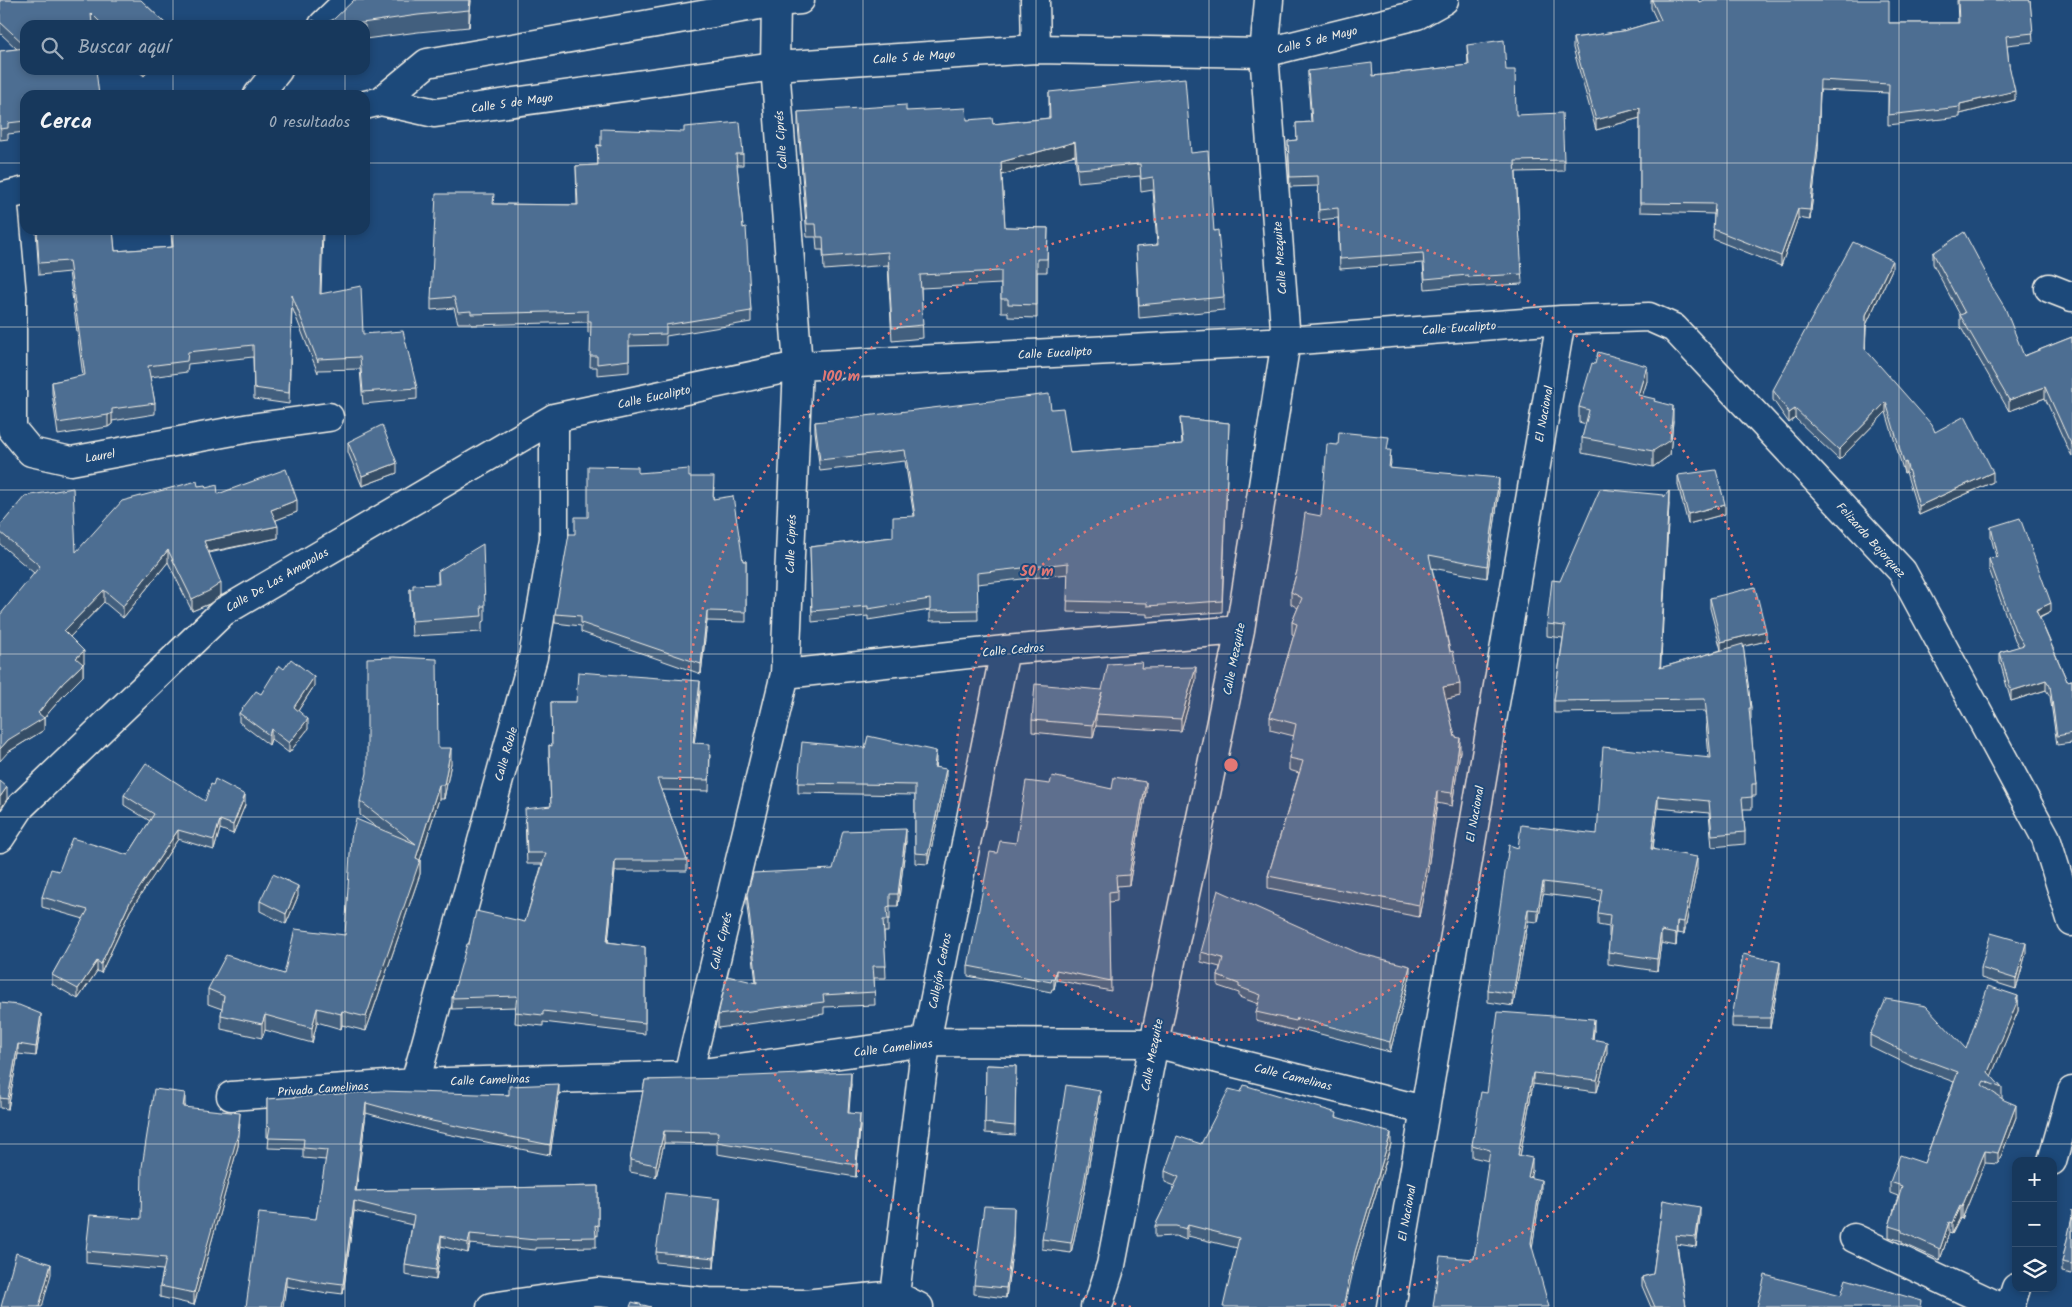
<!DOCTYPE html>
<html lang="es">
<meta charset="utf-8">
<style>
:root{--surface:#17385c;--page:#244365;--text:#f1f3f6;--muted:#9eacbb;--line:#365272}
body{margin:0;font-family:Kalam,sans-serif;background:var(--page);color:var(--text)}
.controls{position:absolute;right:15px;bottom:15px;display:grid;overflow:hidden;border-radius:10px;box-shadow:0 2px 8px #0003}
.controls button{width:45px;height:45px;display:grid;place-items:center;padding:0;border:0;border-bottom:1px solid var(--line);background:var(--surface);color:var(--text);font:25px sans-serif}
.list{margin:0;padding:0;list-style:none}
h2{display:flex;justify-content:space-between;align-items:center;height:65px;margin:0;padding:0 20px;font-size:21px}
h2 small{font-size:16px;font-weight:400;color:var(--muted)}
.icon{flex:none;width:28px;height:28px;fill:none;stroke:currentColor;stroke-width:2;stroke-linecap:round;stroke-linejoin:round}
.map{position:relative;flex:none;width:2072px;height:1307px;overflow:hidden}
.search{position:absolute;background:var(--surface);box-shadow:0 2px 8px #0003;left:20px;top:20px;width:350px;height:55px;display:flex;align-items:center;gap:12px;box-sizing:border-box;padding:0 18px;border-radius:15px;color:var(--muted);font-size:19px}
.panel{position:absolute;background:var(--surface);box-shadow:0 2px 8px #0003;left:20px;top:90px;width:350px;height:145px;border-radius:15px}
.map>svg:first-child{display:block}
</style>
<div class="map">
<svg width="2072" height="1307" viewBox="0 0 2072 1307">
<rect width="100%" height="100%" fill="#1f4a7a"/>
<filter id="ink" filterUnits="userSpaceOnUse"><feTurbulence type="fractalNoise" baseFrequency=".02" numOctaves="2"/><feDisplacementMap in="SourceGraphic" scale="10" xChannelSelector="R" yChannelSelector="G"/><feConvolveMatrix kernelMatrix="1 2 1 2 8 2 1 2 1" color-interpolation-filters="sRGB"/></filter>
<g filter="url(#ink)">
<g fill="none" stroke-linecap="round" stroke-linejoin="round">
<!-- minor casing -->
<g stroke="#f4f1e8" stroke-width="31">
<path id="minor" d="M 1035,0 L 1036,49
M 323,25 L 349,0
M 258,95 L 278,70
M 3,197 L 12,296 L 12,429 L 31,452 L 71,461 L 250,428 L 329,417
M 2049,288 L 2072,297
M 785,674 L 1005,650 L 1240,630
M 0,838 L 21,806 L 223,612 L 554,418 L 798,366 L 1286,341 L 1561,320 L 1649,317 L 1674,328 L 1902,571 L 2046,838 L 2072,922
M 688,1075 L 785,674 L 798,366 L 775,66 L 776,2
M 415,1083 L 533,657 L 554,539 L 554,418
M 231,1096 L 415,1083 L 688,1075 L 926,1042 L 1154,1043 L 1424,1110
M 2052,1161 L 2072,1091
M 1854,1238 L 2000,1307
M 895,1295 L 926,1042 L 1005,650
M 491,1307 L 597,1292 L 709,1302 L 804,1304 L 895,1295 L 919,1307
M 1095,1307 L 1099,1303 L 1111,1265 L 1154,1043 L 1240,630 L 1286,341 L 1264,53 L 1269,0
M 1391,1307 L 1561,320
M 2010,1307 L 2016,1288"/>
</g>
<!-- tertiary casing -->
<g stroke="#f4f1e8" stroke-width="31">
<path id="tertiary" d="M 381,101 L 427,63 L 776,2 L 800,0
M 365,105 L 381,101 L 435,113 L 775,66 L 1036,49 L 1264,53 L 1417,15 L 1444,0
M 0,197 L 25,191"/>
</g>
<!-- minor -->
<use href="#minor" stroke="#1f4a7a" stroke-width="28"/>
<!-- tertiary -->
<use href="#tertiary" stroke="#1f4a7a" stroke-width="28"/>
</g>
<!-- wall -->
<path fill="#425f7e" stroke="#f4f1e8" d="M 0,0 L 144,3 L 167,25 L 25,25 L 25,132 L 8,134 L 8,139 L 0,140 L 0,51 L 17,49 L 0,33 Z
M 471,0 L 469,27 L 418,32 L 365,39 L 365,25 L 307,25 L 319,23 L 326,23 Z
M 1651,0 L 1698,0 L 1699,2 L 1889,23 L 1958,23 L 1957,0 L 2030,0 L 2033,42 L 2007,45 L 2009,65 L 2015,100 L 1960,114 L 1960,117 L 1888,125 L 1888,93 L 1820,90 L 1818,149 L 1810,220 L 1798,218 L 1781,266 L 1713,239 L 1714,214 L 1640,212 L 1640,118 L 1596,130 L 1573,48 L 1573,38 L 1623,31 L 1657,21 L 1651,8 Z
M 1467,45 L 1506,70 L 1516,115 L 1564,160 L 1564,171 L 1516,172 L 1522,284 L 1468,287 L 1468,285 L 1425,289 L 1423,263 L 1340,269 L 1338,218 L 1319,220 L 1318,186 L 1290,187 L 1288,141 L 1297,140 L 1296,123 L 1311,122 L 1308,81 L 1308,71 L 1373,76 L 1468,65 Z
M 137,70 L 150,70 L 144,76 Z
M 1049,92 L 1191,153 L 1214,231 L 1224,297 L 1224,310 L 1139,318 L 1136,247 L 1157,245 L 1153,190 L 1141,192 L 1140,176 L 1078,182 L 1075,155 L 1002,175 L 1005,227 L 1048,228 L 1047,272 L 1037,272 L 1037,318 L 1008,317 L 1008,312 L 1001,312 L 1001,284 L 921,288 L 923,338 L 892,341 L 888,265 L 824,270 L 823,250 L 817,250 L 816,237 L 807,237 L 798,125 L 798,112 L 906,111 L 993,124 L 1049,118 Z
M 597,145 L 743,154 L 743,165 L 737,165 L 751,311 L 751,322 L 666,336 L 666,345 L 629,346 L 629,372 L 597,375 L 597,367 L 590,367 L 591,332 L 588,333 L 588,322 L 471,325 L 471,323 L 458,323 L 454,308 L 431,310 L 431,299 L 493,204 L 577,205 L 576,166 L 598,165 Z
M 36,230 L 113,230 L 115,251 L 172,247 L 171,230 L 323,230 L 321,294 L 417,388 L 417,399 L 363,404 L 360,369 L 318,370 L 318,373 L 292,307 L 289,404 L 254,399 L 253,357 L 188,364 L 187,372 L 150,377 L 155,403 L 155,414 L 112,421 L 112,424 L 108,427 L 58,435 L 52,393 L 52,382 L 83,376 L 69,272 L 39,275 Z
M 1933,253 L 1989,283 L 2024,356 L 2072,337 L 2072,456 L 2068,449 L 2045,398 L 2009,411 L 1960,326 L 1960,315 L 1933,264 Z
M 1892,269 L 1866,325 L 1865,350 L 1935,432 L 1993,482 L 1919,515 L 1906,472 L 1904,473 L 1886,412 L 1839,460 L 1795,418 L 1789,423 L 1773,400 L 1773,390 Z
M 1647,381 L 1642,396 L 1655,401 L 1673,421 L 1670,455 L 1653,467 L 1582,453 L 1582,438 L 1586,424 L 1579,422 L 1579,407 Z
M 1051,409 L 1070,453 L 1182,444 L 1180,418 L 1229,423 L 1222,612 L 1147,617 L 1147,614 L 1067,612 L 1068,574 L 977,584 L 978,620 L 930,621 L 930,610 L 868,620 L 868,616 L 812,622 L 810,547 L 893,537 L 914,516 L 905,461 L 820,471 L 815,432 L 815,422 Z
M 348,442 L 397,473 L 362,486 L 348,452 Z
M 1389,450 L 1391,463 L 1390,468 L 1499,491 L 1487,578 L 1432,568 L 1460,696 L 1446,699 L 1455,737 L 1460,751 L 1452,806 L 1437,803 L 1427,876 L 1419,917 L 1268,888 L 1268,876 L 1299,773 L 1289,770 L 1289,758 L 1294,736 L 1270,730 L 1270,717 L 1294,635 L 1292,634 L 1292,622 L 1298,608 L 1291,604 L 1291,592 L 1297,571 L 1321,516 Z
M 638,473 L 689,477 L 714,487 L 713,499 L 743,561 L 746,561 L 746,622 L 707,621 L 701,674 L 581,632 L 581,626 L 555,623 L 555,614 L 575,534 L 588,517 Z
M 1678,475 L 1725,514 L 1688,524 L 1678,485 Z
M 198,486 L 206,488 L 218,494 L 297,512 L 276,520 L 278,538 L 209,553 L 221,595 L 209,604 L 192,611 L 168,562 L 123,618 L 104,602 L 70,637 L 84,663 L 83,664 L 83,676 L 63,696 L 44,718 L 44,730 L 8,752 L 34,573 L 0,544 L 0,526 L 76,552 Z
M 1664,497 L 1669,503 L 1660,668 L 1721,650 L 1710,608 L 1710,598 L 1766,641 L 1743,646 L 1751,708 L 1751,720 L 1750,720 L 1756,784 L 1756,796 L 1752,796 L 1752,809 L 1743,809 L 1745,832 L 1745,844 L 1712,847 L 1709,813 L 1658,808 L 1653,849 L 1697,869 L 1684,934 L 1677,933 L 1676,946 L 1661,943 L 1657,971 L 1608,964 L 1608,952 L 1610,938 L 1609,937 L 1609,927 L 1598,925 L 1598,913 L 1600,901 L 1543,894 L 1538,922 L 1528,921 L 1513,1006 L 1488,1002 L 1488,990 L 1518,848 L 1597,834 L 1709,758 L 1705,711 L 1554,713 L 1554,701 L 1563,638 L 1547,636 L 1547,624 L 1560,581 Z
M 1991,527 L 2051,612 L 2040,618 L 2067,681 L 2072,680 L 2072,743 L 2057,745 L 2050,696 L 2046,690 L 2011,701 L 2000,662 L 2000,652 L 2019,647 L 2015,640 L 1989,569 L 1989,559 L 1996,557 L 1991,537 Z
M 438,571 L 485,606 L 485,621 L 482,622 L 482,632 L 412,636 L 410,604 L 410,589 L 413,589 L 438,584 Z
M 1142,668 L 1196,680 L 1181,731 L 1096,726 L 1096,725 L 1093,738 L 1032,732 L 1032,720 L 1102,690 Z
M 284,669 L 314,686 L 298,711 L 308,729 L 289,753 L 271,739 L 269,745 L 239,722 L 239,713 L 261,694 Z
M 700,692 L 694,743 L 710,755 L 709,791 L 661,790 L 687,860 L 687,871 L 615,871 L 608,942 L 645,947 L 645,1034 L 543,1022 L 543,1026 L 515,1023 L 516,1007 L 452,1009 L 452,998 L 469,944 L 525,922 L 542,864 L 527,864 L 525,820 L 551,806 L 549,756 L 549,745 L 552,746 L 551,702 L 576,702 Z
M 438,748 L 451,763 L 444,799 L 439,799 L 420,860 L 420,874 L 366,1031 L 342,1025 L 341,1029 L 317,1022 L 312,1043 L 265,1030 L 262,1038 L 221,1029 L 221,1015 L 222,1009 L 208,1004 L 208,989 L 284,974 L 345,935 L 376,827 L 360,815 L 360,801 Z
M 936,761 L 935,767 L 946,779 L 928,864 L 915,863 L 915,795 L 798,793 L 798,783 Z
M 1050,784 L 1146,792 L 1129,885 L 1117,886 L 1117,901 L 1109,902 L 1111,991 L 1056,980 L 1054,989 L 1052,989 L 1051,992 L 968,976 L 968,966 L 997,853 L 1016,843 Z
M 124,795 L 205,801 L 245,805 L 233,834 L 220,829 L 214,850 L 178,839 L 130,911 L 101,973 L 97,971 L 78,999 L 52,984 L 52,975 L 84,919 L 42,907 L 42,897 L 59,871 L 128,855 L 150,821 L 124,805 Z
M 906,841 L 898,906 L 890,906 L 890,919 L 888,919 L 888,932 L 884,932 L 886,978 L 874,978 L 875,1005 L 824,1007 L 824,1014 L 718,1028 L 718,1015 L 756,983 L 747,906 L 747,894 L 833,869 Z
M 298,896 L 286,924 L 260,911 L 260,901 Z
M 1201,952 L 1410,976 L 1390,1052 L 1297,1028 L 1296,1031 L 1256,1021 L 1256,1012 L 1259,1004 L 1239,997 L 1239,993 L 1218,986 L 1218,976 L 1220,967 L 1201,962 Z
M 2026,953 L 2016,989 L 1981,978 L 1981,968 Z
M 1780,972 L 1770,1028 L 1732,1027 L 1732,1018 Z
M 2018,1000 L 2018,1011 L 1991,1076 L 2002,1088 L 2002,1099 L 2016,1117 L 1998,1164 L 1985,1163 L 1962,1219 L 1960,1218 L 1952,1234 L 1949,1233 L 1940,1260 L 1902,1243 L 1902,1241 L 1889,1237 L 1889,1226 L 1898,1196 L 1890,1193 L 1890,1182 L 1924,1163 L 1954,1082 L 1909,1065 L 1870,1046 L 1870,1035 L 1966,1049 Z
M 0,1003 L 41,1024 L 36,1056 L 18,1054 L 8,1109 L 0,1108 Z
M 1594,1030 L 1593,1039 L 1607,1053 L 1597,1092 L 1533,1084 L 1520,1156 L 1532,1170 L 1530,1178 L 1541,1191 L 1532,1247 L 1474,1259 L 1489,1161 L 1472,1157 L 1472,1145 L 1487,1093 Z
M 986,1065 L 1016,1066 L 1015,1135 L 985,1133 Z
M 645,1080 L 851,1084 L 848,1113 L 860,1126 L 856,1177 L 717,1154 L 717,1144 L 664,1143 L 656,1177 L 630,1172 L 630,1160 Z
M 559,1094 L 550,1155 L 432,1131 L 366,1113 L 356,1191 L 598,1186 L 598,1236 L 596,1235 L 596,1247 L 536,1248 L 536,1250 L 470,1244 L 468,1253 L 441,1246 L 436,1280 L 405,1275 L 405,1265 L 412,1225 L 354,1211 L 343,1294 L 327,1292 L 327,1294 L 286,1286 L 246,1307 L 316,1219 L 326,1160 L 303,1158 L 303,1149 L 268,1148 L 269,1137 L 267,1137 L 267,1099 Z
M 1100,1101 L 1084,1193 L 1071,1253 L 1042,1249 L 1042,1239 Z
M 185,1105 L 185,1107 L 240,1124 L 238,1146 L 194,1305 L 160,1297 L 160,1286 L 163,1270 L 86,1263 L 86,1251 L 141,1219 Z
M 1337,1117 L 1391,1144 L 1355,1262 L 1237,1248 L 1188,1236 L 1186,1240 L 1176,1236 L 1155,1237 L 1155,1226 L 1175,1186 L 1165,1182 L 1165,1171 L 1201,1144 Z
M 1663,1200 L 1700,1217 L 1696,1247 L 1677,1244 L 1686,1307 L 1651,1307 L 1642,1286 L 1642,1277 L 1653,1274 Z
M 720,1209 L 714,1268 L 656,1262 L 656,1252 Z
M 2072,1210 L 2072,1274 L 2062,1272 L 2062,1262 L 2072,1219 Z
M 1013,1245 L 1006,1298 L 974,1294 L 974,1285 Z"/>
<!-- shaded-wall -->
<path fill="#364d66" stroke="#f4f1e8" d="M 470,0 L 471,0 L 469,27 L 469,10 Z
M 144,70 L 150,70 L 144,76 Z
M 1820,90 L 1818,149 L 1810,220 L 1810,210 Z
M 2015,91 L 2015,100 L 1960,114 L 1960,104 Z
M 1640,108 L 1640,118 L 1596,130 L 1596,120 Z
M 1075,142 L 1075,155 L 1001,175 L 1001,162 Z
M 1798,209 L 1798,218 L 1781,266 L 1781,256 Z
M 1892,260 L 1892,269 L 1866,325 L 1865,359 L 1866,315 Z
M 1647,366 L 1647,381 L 1638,410 L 1638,395 Z
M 2045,387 L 2045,398 L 2009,411 L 2009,400 Z
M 1886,402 L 1886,412 L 1839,460 L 1839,450 Z
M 1673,406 L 1673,421 L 1670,455 L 1653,467 L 1653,451 Z
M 1795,409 L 1795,418 L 1789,423 L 1789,413 Z
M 112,413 L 112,424 L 108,427 L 108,415 Z
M 1906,462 L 1906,472 L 1904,473 L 1904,463 Z
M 397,463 L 397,473 L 362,486 L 362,476 Z
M 1993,472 L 1993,482 L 1919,515 L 1919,506 Z
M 1499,478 L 1499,491 L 1487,578 L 1487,566 Z
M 1669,491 L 1669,503 L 1660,680 L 1660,668 Z
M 297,500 L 297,512 L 271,522 L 271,510 Z
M 1725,504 L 1725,514 L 1688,524 L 1688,514 Z
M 278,526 L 278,538 L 204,553 L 204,541 Z
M 168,550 L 168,562 L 123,618 L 123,606 Z
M 221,583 L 221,595 L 209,604 L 192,611 L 192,599 Z
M 104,590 L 104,602 L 64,643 L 64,631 Z
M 2051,603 L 2051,612 L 2036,619 L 2036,610 Z
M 707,611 L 707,621 L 701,674 L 701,664 Z
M 1766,631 L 1766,641 L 1721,652 L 1721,642 Z
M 84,651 L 84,663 L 76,671 L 76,658 Z
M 83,664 L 83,676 L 63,696 L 44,718 L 44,730 L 8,752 L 0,761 L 0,749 L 8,740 L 38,713 L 63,683 Z
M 1196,667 L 1196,680 L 1181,731 L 1181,719 Z
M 314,677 L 314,686 L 294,717 L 294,707 Z
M 2046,680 L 2046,690 L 2011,701 L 2011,691 Z
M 700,681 L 700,692 L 693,754 L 693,743 Z
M 1460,684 L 1460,696 L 1443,700 L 1443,687 Z
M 1096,714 L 1096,725 L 1093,738 L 1093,725 Z
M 308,719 L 308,729 L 289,753 L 289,743 Z
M 271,729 L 271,739 L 269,745 L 269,735 Z
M 1460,738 L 1460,751 L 1452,806 L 1452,793 Z
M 451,748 L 451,763 L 444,799 L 444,785 Z
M 936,751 L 936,761 L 934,777 L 934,767 Z
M 946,769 L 946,779 L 928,864 L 928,854 Z
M 1146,782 L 1146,792 L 1129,885 L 1129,875 Z
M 439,785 L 439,799 L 420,860 L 420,874 L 366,1031 L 366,1017 Z
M 7,787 L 7,799 L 0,810 L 0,797 Z
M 1437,791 L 1437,803 L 1427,876 L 1419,917 L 1419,905 Z
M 245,795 L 245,805 L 233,834 L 233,825 Z
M 1658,796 L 1658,808 L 1651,861 L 1651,849 Z
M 220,820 L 220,829 L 214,850 L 214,840 Z
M 906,829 L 906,841 L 898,906 L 898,894 Z
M 178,830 L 178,839 L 130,911 L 101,973 L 101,964 L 130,902 Z
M 1697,857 L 1697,869 L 1684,934 L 1684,922 Z
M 615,860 L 615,871 L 607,953 L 607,942 Z
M 1543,882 L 1543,894 L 1538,922 L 1538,910 Z
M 298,886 L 298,896 L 286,924 L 286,914 Z
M 1528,909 L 1528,921 L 1513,1006 L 1513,994 Z
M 1677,921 L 1677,933 L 1676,946 L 1676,934 Z
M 1661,931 L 1661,943 L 1657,971 L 1657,959 Z
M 2026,943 L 2026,953 L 2016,989 L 2016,979 Z
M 97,961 L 97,971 L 78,999 L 78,989 Z
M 1780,962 L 1780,972 L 1770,1028 L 1770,1018 Z
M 1410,966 L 1410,976 L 1390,1052 L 1390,1042 Z
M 1056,970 L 1056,980 L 1054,989 L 1054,979 Z
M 2018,996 L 2018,1011 L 1988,1084 L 1988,1072 Z
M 317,1008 L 317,1022 L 312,1043 L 312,1028 Z
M 342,1011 L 342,1025 L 341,1029 L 341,1014 Z
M 41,1014 L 41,1024 L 36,1056 L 36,1047 Z
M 265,1015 L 265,1030 L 262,1038 L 262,1024 Z
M 1594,1019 L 1594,1030 L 1592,1050 L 1592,1039 Z
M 1607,1042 L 1607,1053 L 1597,1092 L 1597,1080 Z
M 18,1044 L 18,1054 L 8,1109 L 8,1099 Z
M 851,1072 L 851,1084 L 848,1126 L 848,1113 Z
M 1533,1073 L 1533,1084 L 1518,1167 L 1518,1155 Z
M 559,1084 L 559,1094 L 550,1155 L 550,1145 Z
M 1100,1091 L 1100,1101 L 1084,1193 L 1071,1253 L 1071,1243 Z
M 185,1093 L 185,1105 L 183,1119 L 183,1107 Z
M 366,1103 L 366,1113 L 355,1201 L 355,1191 Z
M 2016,1105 L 2016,1117 L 1998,1164 L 1998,1153 Z
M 240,1113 L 238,1146 L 194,1305 L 194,1293 Z
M 860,1114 L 860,1126 L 856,1177 L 856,1165 Z
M 664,1131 L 664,1143 L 656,1177 L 656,1165 Z
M 1391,1133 L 1391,1144 L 1355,1262 L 1345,1307 L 1343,1307 L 1355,1252 Z
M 1985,1151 L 1985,1163 L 1962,1219 L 1962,1207 Z
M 1532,1158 L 1532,1170 L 1528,1189 L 1528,1177 Z
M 1541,1180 L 1541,1191 L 1531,1255 L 1531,1243 Z
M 720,1199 L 720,1209 L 714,1268 L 714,1258 Z
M 354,1201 L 354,1211 L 343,1294 L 343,1284 Z
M 1960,1206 L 1960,1218 L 1952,1234 L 1952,1223 Z
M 1014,1207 L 1013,1245 L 1006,1298 L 1006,1288 Z
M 1700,1207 L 1700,1217 L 1696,1247 L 1696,1237 Z
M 1949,1222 L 1949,1233 L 1940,1260 L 1940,1249 Z
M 1188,1225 L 1188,1236 L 1186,1240 L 1186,1229 Z
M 470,1234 L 470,1244 L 468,1253 L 468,1243 Z
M 441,1236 L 441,1246 L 436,1280 L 436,1270 Z
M 51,1264 L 51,1274 L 42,1307 L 39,1307 Z
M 286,1276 L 286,1286 L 283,1307 L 281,1307 Z"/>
<!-- building -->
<path fill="#4d6e92" stroke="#f4f1e8" d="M 0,0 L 141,0 L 167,25 L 103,25 L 91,13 L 92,25 L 25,25 L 25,45 L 0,22 Z
M 354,0 L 470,0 L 469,10 L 418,15 L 348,25 L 307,25 L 313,20 L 319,23 L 326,23 L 334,19 Z
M 1652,0 L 1698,0 L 1699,2 L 1704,0 L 1889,0 L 1889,23 L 1959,23 L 1958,0 L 2030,0 L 2033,33 L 2006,36 L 2009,65 L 2015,91 L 1960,104 L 1960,107 L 1888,115 L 1889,84 L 1820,80 L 1818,140 L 1810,210 L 1798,209 L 1781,256 L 1713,229 L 1715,204 L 1640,203 L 1640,108 L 1596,120 L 1573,38 L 1623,31 L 1661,20 Z
M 1504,40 L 1506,70 L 1515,70 L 1516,115 L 1562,113 L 1564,160 L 1515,161 L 1522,274 L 1468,277 L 1468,275 L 1425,279 L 1423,253 L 1340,259 L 1338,208 L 1319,210 L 1318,176 L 1290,177 L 1288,141 L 1297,140 L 1296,123 L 1312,122 L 1308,71 L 1372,63 L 1373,76 L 1469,65 L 1467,45 Z
M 25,48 L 25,70 L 96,70 L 99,95 L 25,95 L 25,121 L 8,123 L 8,128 L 0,129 L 0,51 Z
M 1185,78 L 1191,153 L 1208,151 L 1214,231 L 1218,230 L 1224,297 L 1139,305 L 1136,247 L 1158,245 L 1153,177 L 1141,179 L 1140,164 L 1078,169 L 1075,142 L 1001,162 L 1005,227 L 1048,228 L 1047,259 L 1037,259 L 1037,305 L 1008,304 L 1008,299 L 1001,299 L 1001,271 L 920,275 L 923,325 L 892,328 L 888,252 L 824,257 L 823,237 L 817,237 L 816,224 L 807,224 L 798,112 L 906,105 L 906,111 L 966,108 L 967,120 L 992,118 L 993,124 L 1050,118 L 1049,92 Z
M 740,122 L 743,154 L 736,154 L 743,228 L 746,227 L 751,311 L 666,325 L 666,334 L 629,335 L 629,360 L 597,364 L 597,356 L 590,356 L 591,321 L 588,321 L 588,311 L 471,314 L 471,311 L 458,312 L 454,297 L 431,299 L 436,194 L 494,194 L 493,204 L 578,205 L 576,166 L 598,165 L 597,145 L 601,146 L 601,129 L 684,132 L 684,127 Z
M 37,230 L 113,230 L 115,251 L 173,247 L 171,230 L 322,230 L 320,294 L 361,286 L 363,334 L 403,331 L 417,388 L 363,392 L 360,357 L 318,359 L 318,362 L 292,295 L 289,393 L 254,388 L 253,345 L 188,352 L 187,361 L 148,366 L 155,403 L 112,409 L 112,413 L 108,415 L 58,423 L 52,382 L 85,375 L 69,261 L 39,263 Z
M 1964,232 L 1989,279 L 1988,280 L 2005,308 L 2024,356 L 2072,337 L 2072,445 L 2068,438 L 2045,387 L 2009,400 L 1960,315 L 1965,313 L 1933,253 Z
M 1853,242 L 1892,260 L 1866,315 L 1865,349 L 1932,425 L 1935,432 L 1965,416 L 1993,472 L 1919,506 L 1906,462 L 1904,463 L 1886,402 L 1839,450 L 1795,409 L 1789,413 L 1773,390 Z
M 1598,352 L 1647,366 L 1638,395 L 1655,399 L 1654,401 L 1673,406 L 1670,440 L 1653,451 L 1582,438 L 1589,410 L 1579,407 L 1592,363 L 1595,364 Z
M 1049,394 L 1051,409 L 1063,408 L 1070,453 L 1183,444 L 1180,418 L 1229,423 L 1222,601 L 1147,606 L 1147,603 L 1067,601 L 1068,563 L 977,573 L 978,610 L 930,611 L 930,599 L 868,609 L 868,606 L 812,611 L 810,547 L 893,537 L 893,517 L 915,516 L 905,450 L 820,460 L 815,422 Z
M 382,425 L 397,463 L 362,476 L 348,442 Z
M 1339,432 L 1389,437 L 1387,450 L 1391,450 L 1389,468 L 1499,478 L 1487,566 L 1429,555 L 1450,652 L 1453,651 L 1460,684 L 1443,687 L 1455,737 L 1460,738 L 1452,793 L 1437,791 L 1427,863 L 1419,905 L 1268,876 L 1303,761 L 1289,758 L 1296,724 L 1270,717 L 1297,624 L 1292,622 L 1302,598 L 1291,592 L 1297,571 L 1305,513 L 1321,516 L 1327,444 L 1338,445 Z
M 588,466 L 638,467 L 638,473 L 689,469 L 689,477 L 714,477 L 713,499 L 733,496 L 743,561 L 746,561 L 746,612 L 707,611 L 701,664 L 581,623 L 581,616 L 555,614 L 569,534 L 575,534 L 575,517 L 588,517 Z
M 286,469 L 297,500 L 271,510 L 278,526 L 204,541 L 221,583 L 209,591 L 192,599 L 168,550 L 123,606 L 104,590 L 64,631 L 84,651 L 76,658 L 83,664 L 63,683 L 38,713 L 44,718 L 8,740 L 0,749 L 0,615 L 40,566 L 0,532 L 0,526 L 25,496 L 73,488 L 76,552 L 122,501 L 197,481 L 198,486 L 205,485 L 206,488 L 217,485 L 218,494 Z
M 1716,470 L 1725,504 L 1688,514 L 1678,475 Z
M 1600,489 L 1664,495 L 1664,497 L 1669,491 L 1660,668 L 1743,644 L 1751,708 L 1749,708 L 1756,784 L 1752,784 L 1752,797 L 1742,798 L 1745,832 L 1712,835 L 1709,801 L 1658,796 L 1651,849 L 1697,857 L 1684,922 L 1677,921 L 1676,934 L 1661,931 L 1657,959 L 1608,952 L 1611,926 L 1609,925 L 1610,915 L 1598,913 L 1602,889 L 1543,882 L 1538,910 L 1528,909 L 1513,994 L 1488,990 L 1509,845 L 1518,848 L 1521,825 L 1597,834 L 1603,747 L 1711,758 L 1705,699 L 1554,701 L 1565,626 L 1547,624 L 1552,580 L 1560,581 Z
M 2020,518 L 2051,603 L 2036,610 L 2067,681 L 2072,680 L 2072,733 L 2057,736 L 2050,686 L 2046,680 L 2011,691 L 2000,652 L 2024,645 L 2015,630 L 1989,559 L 1998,556 L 1991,527 Z
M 483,544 L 485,606 L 481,606 L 482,616 L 412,621 L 410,589 L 413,589 L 413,585 L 439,584 L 438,571 Z
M 1755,587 L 1766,631 L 1721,642 L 1710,598 Z
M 394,657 L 437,659 L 438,748 L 451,748 L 444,785 L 439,785 L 416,858 L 420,860 L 366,1017 L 342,1011 L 341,1014 L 317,1008 L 312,1028 L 265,1015 L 262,1024 L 221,1015 L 224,996 L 208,989 L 226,955 L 284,974 L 295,929 L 345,935 L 351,838 L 356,819 L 416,844 L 360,801 L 367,773 L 367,658 Z
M 291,659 L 314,677 L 294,707 L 308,719 L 289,743 L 271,729 L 269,735 L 239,713 L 256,691 L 261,694 L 279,665 L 284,669 Z
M 1142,662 L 1141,668 L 1196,667 L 1181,719 L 1096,714 L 1102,692 L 1093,725 L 1032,720 L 1035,684 L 1102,690 L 1108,664 Z
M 578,672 L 700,681 L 693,743 L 710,744 L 709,780 L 657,779 L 687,860 L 615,860 L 607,942 L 645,947 L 645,1023 L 543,1011 L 543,1015 L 515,1012 L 517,996 L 452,998 L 467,944 L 469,944 L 476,911 L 525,922 L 546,853 L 527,853 L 525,809 L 551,806 L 549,745 L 552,746 L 551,702 L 576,702 Z
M 868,736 L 936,751 L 934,767 L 946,769 L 928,854 L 915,853 L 915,785 L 798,783 L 802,742 L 865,748 Z
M 146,763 L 205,801 L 211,784 L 213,785 L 215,779 L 245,795 L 233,825 L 220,820 L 214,840 L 178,830 L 130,902 L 101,964 L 97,961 L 78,989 L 52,975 L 88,910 L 42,897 L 51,869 L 59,871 L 72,838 L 128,855 L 154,814 L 124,795 Z
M 1052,776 L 1112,789 L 1114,777 L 1146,782 L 1129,875 L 1116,876 L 1117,891 L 1109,892 L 1111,981 L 1056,970 L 1054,979 L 1052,979 L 1051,982 L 968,966 L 990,852 L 997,853 L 1000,841 L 1016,843 L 1026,781 L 1050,784 Z
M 0,781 L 7,787 L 0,797 Z
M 906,829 L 898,894 L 890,894 L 890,906 L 887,907 L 888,920 L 883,920 L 886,966 L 873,966 L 875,992 L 823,995 L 824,1002 L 718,1015 L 727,976 L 757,983 L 747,894 L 753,873 L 833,869 L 843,831 Z
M 273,874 L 298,886 L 286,914 L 260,901 Z
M 1218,890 L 1358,953 L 1410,966 L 1390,1042 L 1297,1018 L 1296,1021 L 1256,1012 L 1261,995 L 1239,987 L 1239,984 L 1218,976 L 1223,958 L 1201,952 Z
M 1991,933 L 2026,943 L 2016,979 L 1981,968 Z
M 1743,954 L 1780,962 L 1770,1018 L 1732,1018 Z
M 1988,986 L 2018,996 L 2016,1000 L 2018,1000 L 1988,1072 L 2002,1088 L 1984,1081 L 1982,1085 L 2004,1100 L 2016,1105 L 1998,1153 L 1985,1151 L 1962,1207 L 1960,1206 L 1952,1223 L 1949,1222 L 1940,1249 L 1902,1232 L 1902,1230 L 1889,1226 L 1902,1186 L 1890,1182 L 1900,1155 L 1924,1163 L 1958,1072 L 1909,1054 L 1870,1035 L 1886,999 L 1926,1006 L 1966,1049 Z
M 0,1003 L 19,1005 L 41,1014 L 36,1047 L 18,1044 L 8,1099 L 0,1098 Z
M 1498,1012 L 1594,1019 L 1592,1039 L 1607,1042 L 1597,1080 L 1533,1073 L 1518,1155 L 1532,1158 L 1528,1177 L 1541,1180 L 1531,1243 L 1549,1307 L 1433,1307 L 1440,1256 L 1474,1259 L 1490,1150 L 1472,1145 L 1481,1092 L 1487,1093 Z
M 986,1065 L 1016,1066 L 1015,1126 L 985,1123 Z
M 851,1072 L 848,1113 L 860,1114 L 856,1165 L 717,1142 L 718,1132 L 664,1131 L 656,1165 L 630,1160 L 645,1080 L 727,1078 L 727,1077 Z
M 559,1084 L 550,1145 L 432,1121 L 366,1103 L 355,1191 L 598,1186 L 598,1226 L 595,1225 L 596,1237 L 536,1238 L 536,1240 L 470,1234 L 468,1243 L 441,1236 L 436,1270 L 405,1265 L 414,1216 L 354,1201 L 343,1284 L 327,1282 L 327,1284 L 286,1276 L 281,1307 L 246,1307 L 259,1213 L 316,1219 L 327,1150 L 303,1148 L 304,1139 L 268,1138 L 270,1127 L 267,1126 L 267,1099 L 382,1091 L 509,1095 L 509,1086 Z
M 1066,1085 L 1100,1091 L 1084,1183 L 1071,1243 L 1042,1239 Z
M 1244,1085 L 1337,1113 L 1336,1117 L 1391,1133 L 1355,1252 L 1343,1307 L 1223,1307 L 1239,1238 L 1188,1225 L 1186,1229 L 1176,1226 L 1155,1226 L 1179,1177 L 1165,1171 L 1177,1136 L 1201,1144 L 1229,1089 L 1241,1092 Z
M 154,1089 L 185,1093 L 183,1107 L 240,1113 L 238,1134 L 194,1293 L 160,1286 L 166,1258 L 86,1251 L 90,1215 L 141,1219 L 142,1167 Z
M 665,1193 L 720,1199 L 714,1258 L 656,1252 Z
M 1663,1200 L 1700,1207 L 1696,1237 L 1675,1235 L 1686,1307 L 1655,1307 L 1642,1277 L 1653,1274 Z
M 984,1206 L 1014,1207 L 1013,1236 L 1006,1288 L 974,1285 Z
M 2072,1217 L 2072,1264 L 2062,1262 Z
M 16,1253 L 51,1264 L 39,1307 L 1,1307 Z
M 1765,1275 L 1841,1295 L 1846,1279 L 1922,1301 L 1921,1307 L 1757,1307 Z
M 632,1302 L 651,1307 L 630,1307 Z"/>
</g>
<!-- grid -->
<path fill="none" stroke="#f4f1e8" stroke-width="1" stroke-opacity="0.55" d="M 173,0 L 173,25M 345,0 L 345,25M 518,0 L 518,1307M 691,0 L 691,1307M 863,0 L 863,1307M 1036,0 L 1036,1307M 1209,0 L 1209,1307M 1381,0 L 1381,1307M 1554,0 L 1554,1307M 1727,0 L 1727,1307M 1899,0 L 1899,1307M 173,70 L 173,95M 345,70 L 345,95M 0,163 L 25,163M 365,163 L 2072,163M 173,230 L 173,1307M 345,230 L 345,1307M 0,327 L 2072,327M 0,490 L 2072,490M 0,654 L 2072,654M 0,817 L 2072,817M 0,980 L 2072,980M 0,1144 L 2072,1144"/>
<!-- distance rings -->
<circle cx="1231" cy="765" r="275" fill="#e27875" fill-opacity=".12"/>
<g fill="none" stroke="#e27875" stroke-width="2.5" stroke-dasharray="2.5 5">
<circle cx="1231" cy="765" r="275"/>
<path d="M1131 1307A551 551 0 1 1 1331 1307"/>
</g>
<g text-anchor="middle" stroke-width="4" stroke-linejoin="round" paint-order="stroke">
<!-- street labels -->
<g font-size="12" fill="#f4f1e8" stroke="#1f4a7a">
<text transform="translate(1317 40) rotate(-14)" y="4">Calle 5 de Mayo</text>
<text transform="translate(914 57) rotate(-4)" y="4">Calle 5 de Mayo</text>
<text transform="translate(512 103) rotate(-8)" y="4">Calle 5 de Mayo</text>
<text transform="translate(781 140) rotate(-94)" y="4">Calle Ciprés</text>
<text transform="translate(1280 258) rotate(-94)" y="4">Calle Mezquite</text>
<text transform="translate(1459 328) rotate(-4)" y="4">Calle Eucalipto</text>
<text transform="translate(1055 353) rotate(-3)" y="4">Calle Eucalipto</text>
<text transform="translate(654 397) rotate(-12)" y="4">Calle Eucalipto</text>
<text transform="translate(1544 414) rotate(-80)" y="4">El Nacional</text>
<text transform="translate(100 456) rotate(-10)" y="4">Laurel</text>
<text transform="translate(1871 540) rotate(48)" y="4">Felizardo Bojorquez</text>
<text transform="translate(791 544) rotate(-88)" y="4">Calle Ciprés</text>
<text transform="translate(277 580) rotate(-30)" y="4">Calle De Las Amapolas</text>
<text transform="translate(1013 650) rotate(-5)" y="4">Calle Cedros</text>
<text transform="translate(1234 659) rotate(-79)" y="4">Calle Mezquite</text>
<text transform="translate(506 754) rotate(-74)" y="4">Calle Roble</text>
<text transform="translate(1475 814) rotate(-80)" y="4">El Nacional</text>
<text transform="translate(721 941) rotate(-76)" y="4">Calle Ciprés</text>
<text transform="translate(940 971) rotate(-79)" y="4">Callejón Cedros</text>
<text transform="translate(893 1048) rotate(-7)" y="4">Calle Camelinas</text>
<text transform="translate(1152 1055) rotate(-79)" y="4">Calle Mezquite</text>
<text transform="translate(1293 1077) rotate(14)" y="4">Calle Camelinas</text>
<text transform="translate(490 1080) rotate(-2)" y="4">Calle Camelinas</text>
<text transform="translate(323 1089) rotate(-4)" y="4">Privada Camelinas</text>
<text transform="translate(1407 1213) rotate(-80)" y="4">El Nacional</text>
</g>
</g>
<circle cx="1231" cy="765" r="8" fill="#e27875" stroke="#1f4a7a" stroke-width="2.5"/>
<g font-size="15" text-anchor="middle" font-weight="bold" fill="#e27875" stroke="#1f4a7a" stroke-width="4" stroke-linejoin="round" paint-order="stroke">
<text x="841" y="381">100 m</text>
<text x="1037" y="576">50 m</text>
</g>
</svg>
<div class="controls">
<button>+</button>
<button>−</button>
<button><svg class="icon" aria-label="layers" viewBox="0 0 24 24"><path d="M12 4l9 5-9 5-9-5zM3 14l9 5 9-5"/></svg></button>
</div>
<div class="search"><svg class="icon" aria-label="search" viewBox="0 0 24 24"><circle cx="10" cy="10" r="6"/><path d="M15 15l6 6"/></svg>Buscar aquí</div>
<section class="panel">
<h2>Cerca<small>0 resultados</small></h2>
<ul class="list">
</ul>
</section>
</div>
